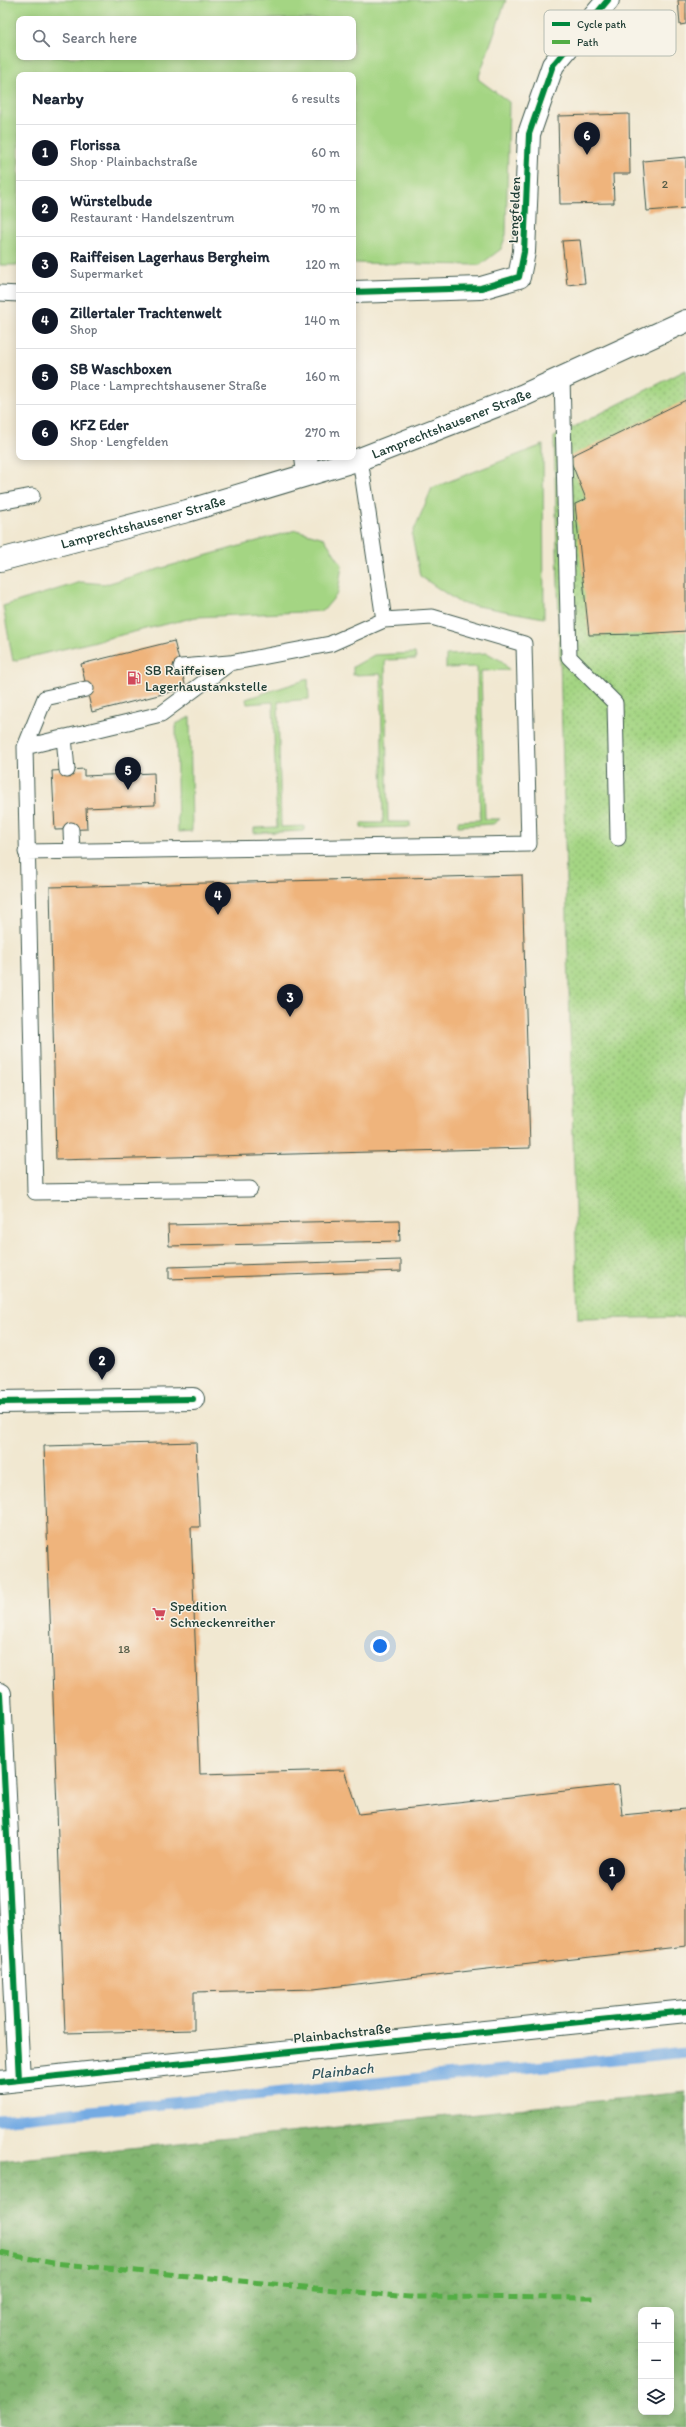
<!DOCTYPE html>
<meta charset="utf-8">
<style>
:root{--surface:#fff;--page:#f6f6f7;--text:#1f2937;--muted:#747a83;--line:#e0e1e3;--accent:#111827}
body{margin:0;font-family:Itim,sans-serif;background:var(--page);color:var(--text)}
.controls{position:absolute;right:12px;bottom:12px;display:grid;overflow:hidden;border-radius:8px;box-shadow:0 2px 10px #0003}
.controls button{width:36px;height:36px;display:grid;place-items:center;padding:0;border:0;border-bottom:1px solid var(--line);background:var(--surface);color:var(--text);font:20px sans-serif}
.you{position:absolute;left:380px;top:1646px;width:14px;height:14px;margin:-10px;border:3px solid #fff;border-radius:50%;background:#1a73e8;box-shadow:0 0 0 6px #1a73e833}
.badge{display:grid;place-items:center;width:26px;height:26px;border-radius:50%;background:var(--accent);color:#fff;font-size:13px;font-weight:700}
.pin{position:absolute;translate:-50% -33px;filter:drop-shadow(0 1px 2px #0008)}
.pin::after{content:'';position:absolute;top:21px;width:14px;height:12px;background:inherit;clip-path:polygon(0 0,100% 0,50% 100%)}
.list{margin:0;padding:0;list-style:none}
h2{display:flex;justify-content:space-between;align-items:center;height:52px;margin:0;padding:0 16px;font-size:17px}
h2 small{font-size:13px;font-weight:400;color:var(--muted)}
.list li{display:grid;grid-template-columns:26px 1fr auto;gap:12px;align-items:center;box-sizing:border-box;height:56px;padding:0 16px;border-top:1px solid var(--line)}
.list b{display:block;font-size:15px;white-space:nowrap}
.list p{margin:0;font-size:13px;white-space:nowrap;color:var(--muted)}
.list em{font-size:13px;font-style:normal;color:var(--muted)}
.icon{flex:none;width:22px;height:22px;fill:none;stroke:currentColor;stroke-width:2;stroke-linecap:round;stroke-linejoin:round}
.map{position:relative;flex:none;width:686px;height:2427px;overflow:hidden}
.search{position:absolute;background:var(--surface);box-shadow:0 2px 10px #0003;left:16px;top:16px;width:340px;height:44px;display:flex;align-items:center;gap:10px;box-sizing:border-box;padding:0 14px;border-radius:8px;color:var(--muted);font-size:15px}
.panel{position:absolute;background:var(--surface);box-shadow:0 2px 10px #0003;left:16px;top:72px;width:340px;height:388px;border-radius:8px}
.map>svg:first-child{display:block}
</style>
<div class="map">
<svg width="686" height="2427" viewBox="0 0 686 2427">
<defs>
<pattern id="forest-crowns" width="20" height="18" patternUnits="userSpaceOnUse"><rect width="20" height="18" fill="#83b671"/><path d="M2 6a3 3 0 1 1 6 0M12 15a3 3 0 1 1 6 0" fill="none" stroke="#6b955e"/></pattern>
<pattern id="park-dots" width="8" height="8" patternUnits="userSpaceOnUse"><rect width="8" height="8" fill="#a4d583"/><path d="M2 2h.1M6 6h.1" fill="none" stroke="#85ae6c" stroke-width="1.8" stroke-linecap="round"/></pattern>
</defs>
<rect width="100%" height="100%" fill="#f7f3e8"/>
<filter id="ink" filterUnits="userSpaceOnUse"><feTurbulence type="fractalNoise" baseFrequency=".025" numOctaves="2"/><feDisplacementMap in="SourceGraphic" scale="8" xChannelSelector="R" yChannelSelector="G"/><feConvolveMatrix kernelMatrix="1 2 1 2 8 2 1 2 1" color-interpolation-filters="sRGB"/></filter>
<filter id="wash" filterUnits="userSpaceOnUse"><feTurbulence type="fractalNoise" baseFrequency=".012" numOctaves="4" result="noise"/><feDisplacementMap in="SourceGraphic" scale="16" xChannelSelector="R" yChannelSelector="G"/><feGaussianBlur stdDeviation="0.9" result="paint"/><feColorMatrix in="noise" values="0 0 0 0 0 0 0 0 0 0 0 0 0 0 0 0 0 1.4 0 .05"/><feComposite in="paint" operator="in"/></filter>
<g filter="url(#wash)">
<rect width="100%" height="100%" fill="#f1e8d1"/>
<!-- grass -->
<path fill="#a4d583" stroke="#62895c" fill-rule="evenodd" d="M 0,0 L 506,0 L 478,79 L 509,102 L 506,235 L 501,249 L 480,265 L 353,263 L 353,75 L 19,75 L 19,265 L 0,265 ZM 19,19 L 353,19 L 353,57 L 19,57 Z
M 543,445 L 544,618 L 460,603 L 420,576 L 412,535 L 432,488 Z
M 296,530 L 324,538 L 342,565 L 338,593 L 323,611 L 196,617 L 13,661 L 3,606 L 81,582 L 106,584 Z
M 415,653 L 416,659 L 385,660 L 388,822 L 410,822 L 410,827 L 361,828 L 361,823 L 383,823 L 381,674 L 353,675 L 353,667 L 374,655 Z
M 487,653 L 502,661 L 509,670 L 481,671 L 485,819 L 500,819 L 493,824 L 458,826 L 458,821 L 480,820 L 477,667 L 446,668 L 446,655 Z
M 308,679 L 309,699 L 278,702 L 281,827 L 304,826 L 304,831 L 254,833 L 254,828 L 277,827 L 273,702 L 247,704 L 246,699 Z
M 190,717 L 192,831 L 178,832 L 176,724 Z"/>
<!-- forest -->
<path fill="url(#forest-crowns)" stroke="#517a52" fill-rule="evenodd" d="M 686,2092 L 686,2427 L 0,2427 L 0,2161 ZM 641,2310 L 671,2310 L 671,2412 L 641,2412 Z"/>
<!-- park -->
<path fill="url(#park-dots)" stroke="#62895c" d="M 686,370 L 686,1317 L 578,1319 L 554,437 Z"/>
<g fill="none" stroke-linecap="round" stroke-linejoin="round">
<!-- stream -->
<path stroke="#75abe3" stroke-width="11" d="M 0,2120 L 686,2052"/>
</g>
<g id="blocks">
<!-- building -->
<path fill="#efb47b" d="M 678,0 L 686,0 L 686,24 L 680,25 Z
M 629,114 L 630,174 L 613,174 L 614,203 L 560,204 L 558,116 Z
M 686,157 L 686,208 L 647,211 L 643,161 Z
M 580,240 L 585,283 L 567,285 L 562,241 Z
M 686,400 L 686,631 L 641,634 L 589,635 L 575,504 L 586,499 L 569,457 Z
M 174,641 L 186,688 L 92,712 L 81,664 Z
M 84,769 L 84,776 L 154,773 L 155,805 L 86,808 L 87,829 L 55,830 L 52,771 Z
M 522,875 L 530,1148 L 56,1160 L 50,887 Z
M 399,1220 L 400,1241 L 169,1246 L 168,1225 Z
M 401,1260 L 401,1271 L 169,1279 L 169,1267 Z
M 196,1442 L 200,1527 L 191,1527 L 200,1774 L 344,1770 L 359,1814 L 619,1785 L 622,1815 L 686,1809 L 686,1946 L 314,1989 L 194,1992 L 194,2030 L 65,2033 L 44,1446 Z"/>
</g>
</g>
<g filter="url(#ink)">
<use href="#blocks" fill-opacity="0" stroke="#3e574c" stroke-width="1"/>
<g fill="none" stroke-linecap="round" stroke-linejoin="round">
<!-- service casing -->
<g stroke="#3e574c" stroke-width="17">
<path id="service" d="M 0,293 L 19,294
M 562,377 L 569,657 L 615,703 L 618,838
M 0,502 L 32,496
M 181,667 L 229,663
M 64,737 L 67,770
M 25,747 L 45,698 L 86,689
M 71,830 L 72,851
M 26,852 L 529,844 L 524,644 L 432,617 L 384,620 L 360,459
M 250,1189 L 35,1192 L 25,747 L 161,714 L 230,663 L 330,644 L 384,620"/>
</g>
<!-- minor casing -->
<g stroke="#3e574c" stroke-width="24">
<path id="minor" d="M 353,292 L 481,288 L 519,277 L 524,252 L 529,134 L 553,65 L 608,0
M 306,457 L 308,474
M 0,1402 L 193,1399
M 0,1694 L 19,2080
M 0,2082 L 686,2011"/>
</g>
<!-- primary casing -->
<g stroke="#3e574c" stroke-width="24">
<g id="primary">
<path id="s1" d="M 0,560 L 187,511 L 360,459 L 524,395 L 686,321"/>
</g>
</g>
<!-- service -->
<use href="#service" stroke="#fff" stroke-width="15"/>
<!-- minor -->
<use href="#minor" stroke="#fff" stroke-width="22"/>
<!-- primary -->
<use href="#primary" stroke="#fff" stroke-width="22"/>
<!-- quiet -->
<path stroke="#52ad45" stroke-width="5" stroke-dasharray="10 5" stroke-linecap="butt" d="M 0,2253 L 53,2263 L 409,2297 L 597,2298"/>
<!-- cycleway casing -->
<g stroke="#f7f3e8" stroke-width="8">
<path id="cycleway" d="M 353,292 L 481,288 L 519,277 L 524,252 L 529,134 L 553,65 L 608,0
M 0,1402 L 193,1399
M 0,1694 L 19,2080
M 0,2082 L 686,2011"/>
</g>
<!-- cycleway -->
<use href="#cycleway" stroke="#00873e" stroke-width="6"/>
</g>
</g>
<!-- icons -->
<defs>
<g id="fuel-bare" transform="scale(1.08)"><path d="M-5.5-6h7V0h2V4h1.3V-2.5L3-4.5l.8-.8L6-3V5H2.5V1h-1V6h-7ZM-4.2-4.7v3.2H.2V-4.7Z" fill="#d1495b" stroke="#f7f3e8" stroke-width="2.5" paint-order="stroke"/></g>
<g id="supermarket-bare" transform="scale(1.08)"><path d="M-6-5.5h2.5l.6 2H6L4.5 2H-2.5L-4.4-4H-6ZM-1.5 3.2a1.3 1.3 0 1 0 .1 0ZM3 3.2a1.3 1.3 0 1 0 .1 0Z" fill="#d1495b" stroke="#f7f3e8" stroke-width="2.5" paint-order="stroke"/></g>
</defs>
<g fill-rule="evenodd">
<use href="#fuel-bare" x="134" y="678"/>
<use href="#supermarket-bare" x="159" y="1614"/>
</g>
<g text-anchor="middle" stroke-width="3" stroke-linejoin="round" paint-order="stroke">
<!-- number labels -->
<g font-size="12" fill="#535b46">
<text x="665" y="188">2</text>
<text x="124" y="1653">18</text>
</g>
<!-- street labels -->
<g font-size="14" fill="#1f3d34" stroke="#f7f3e8">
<text transform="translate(514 210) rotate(-88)" y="5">Lengfelden</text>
<text dy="5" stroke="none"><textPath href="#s1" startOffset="472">Lamprechtshausener Straße</textPath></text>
<text dy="5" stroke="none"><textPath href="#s1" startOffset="148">Lamprechtshausener Straße</textPath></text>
<text transform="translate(342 2033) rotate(-6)" y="5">Plainbachstraße</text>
</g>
<!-- poi labels -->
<g font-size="14" fill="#1f3d34" stroke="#f7f3e8" text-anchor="start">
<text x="145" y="675">SB Raiffeisen<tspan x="145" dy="16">Lagerhaustankstelle</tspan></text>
<text x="170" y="1611">Spedition<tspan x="170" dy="16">Schneckenreither</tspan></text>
</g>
<!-- water labels -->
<g font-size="15" font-style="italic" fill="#345860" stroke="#f7f3e8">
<text transform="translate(342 2071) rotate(-6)" y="5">Plainbach</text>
</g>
</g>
<!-- legend -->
<rect x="544" y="10" width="132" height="46" rx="6" fill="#f7f3e8" stroke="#b6bcb2" stroke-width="1"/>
<rect x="552" y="22" width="18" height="4" fill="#00873e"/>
<rect x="552" y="40" width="18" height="4" fill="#52ad45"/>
<g font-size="11" fill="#1f3d34">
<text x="577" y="28">Cycle path</text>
<text x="577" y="46">Path</text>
</g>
</svg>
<div class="controls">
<button>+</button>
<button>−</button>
<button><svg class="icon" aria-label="layers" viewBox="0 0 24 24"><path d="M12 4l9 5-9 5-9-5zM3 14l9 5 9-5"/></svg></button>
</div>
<div class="you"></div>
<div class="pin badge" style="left:612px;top:1891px">1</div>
<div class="pin badge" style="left:102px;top:1380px">2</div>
<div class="pin badge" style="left:290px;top:1017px">3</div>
<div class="pin badge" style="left:218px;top:915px">4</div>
<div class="pin badge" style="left:128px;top:790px">5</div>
<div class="pin badge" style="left:587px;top:155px">6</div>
<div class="search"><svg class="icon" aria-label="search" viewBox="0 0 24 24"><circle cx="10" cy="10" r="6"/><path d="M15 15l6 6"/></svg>Search here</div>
<section class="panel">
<h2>Nearby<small>6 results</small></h2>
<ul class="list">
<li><span class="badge">1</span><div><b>Florissa</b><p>Shop · Plainbachstraße</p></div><em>60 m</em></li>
<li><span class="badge">2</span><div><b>Würstelbude</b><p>Restaurant · Handelszentrum</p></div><em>70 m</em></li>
<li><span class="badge">3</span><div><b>Raiffeisen Lagerhaus Bergheim</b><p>Supermarket</p></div><em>120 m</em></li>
<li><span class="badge">4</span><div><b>Zillertaler Trachtenwelt</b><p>Shop</p></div><em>140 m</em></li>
<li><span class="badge">5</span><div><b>SB Waschboxen</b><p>Place · Lamprechtshausener Straße</p></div><em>160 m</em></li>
<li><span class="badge">6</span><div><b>KFZ Eder</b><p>Shop · Lengfelden</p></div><em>270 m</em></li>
</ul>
</section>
</div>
